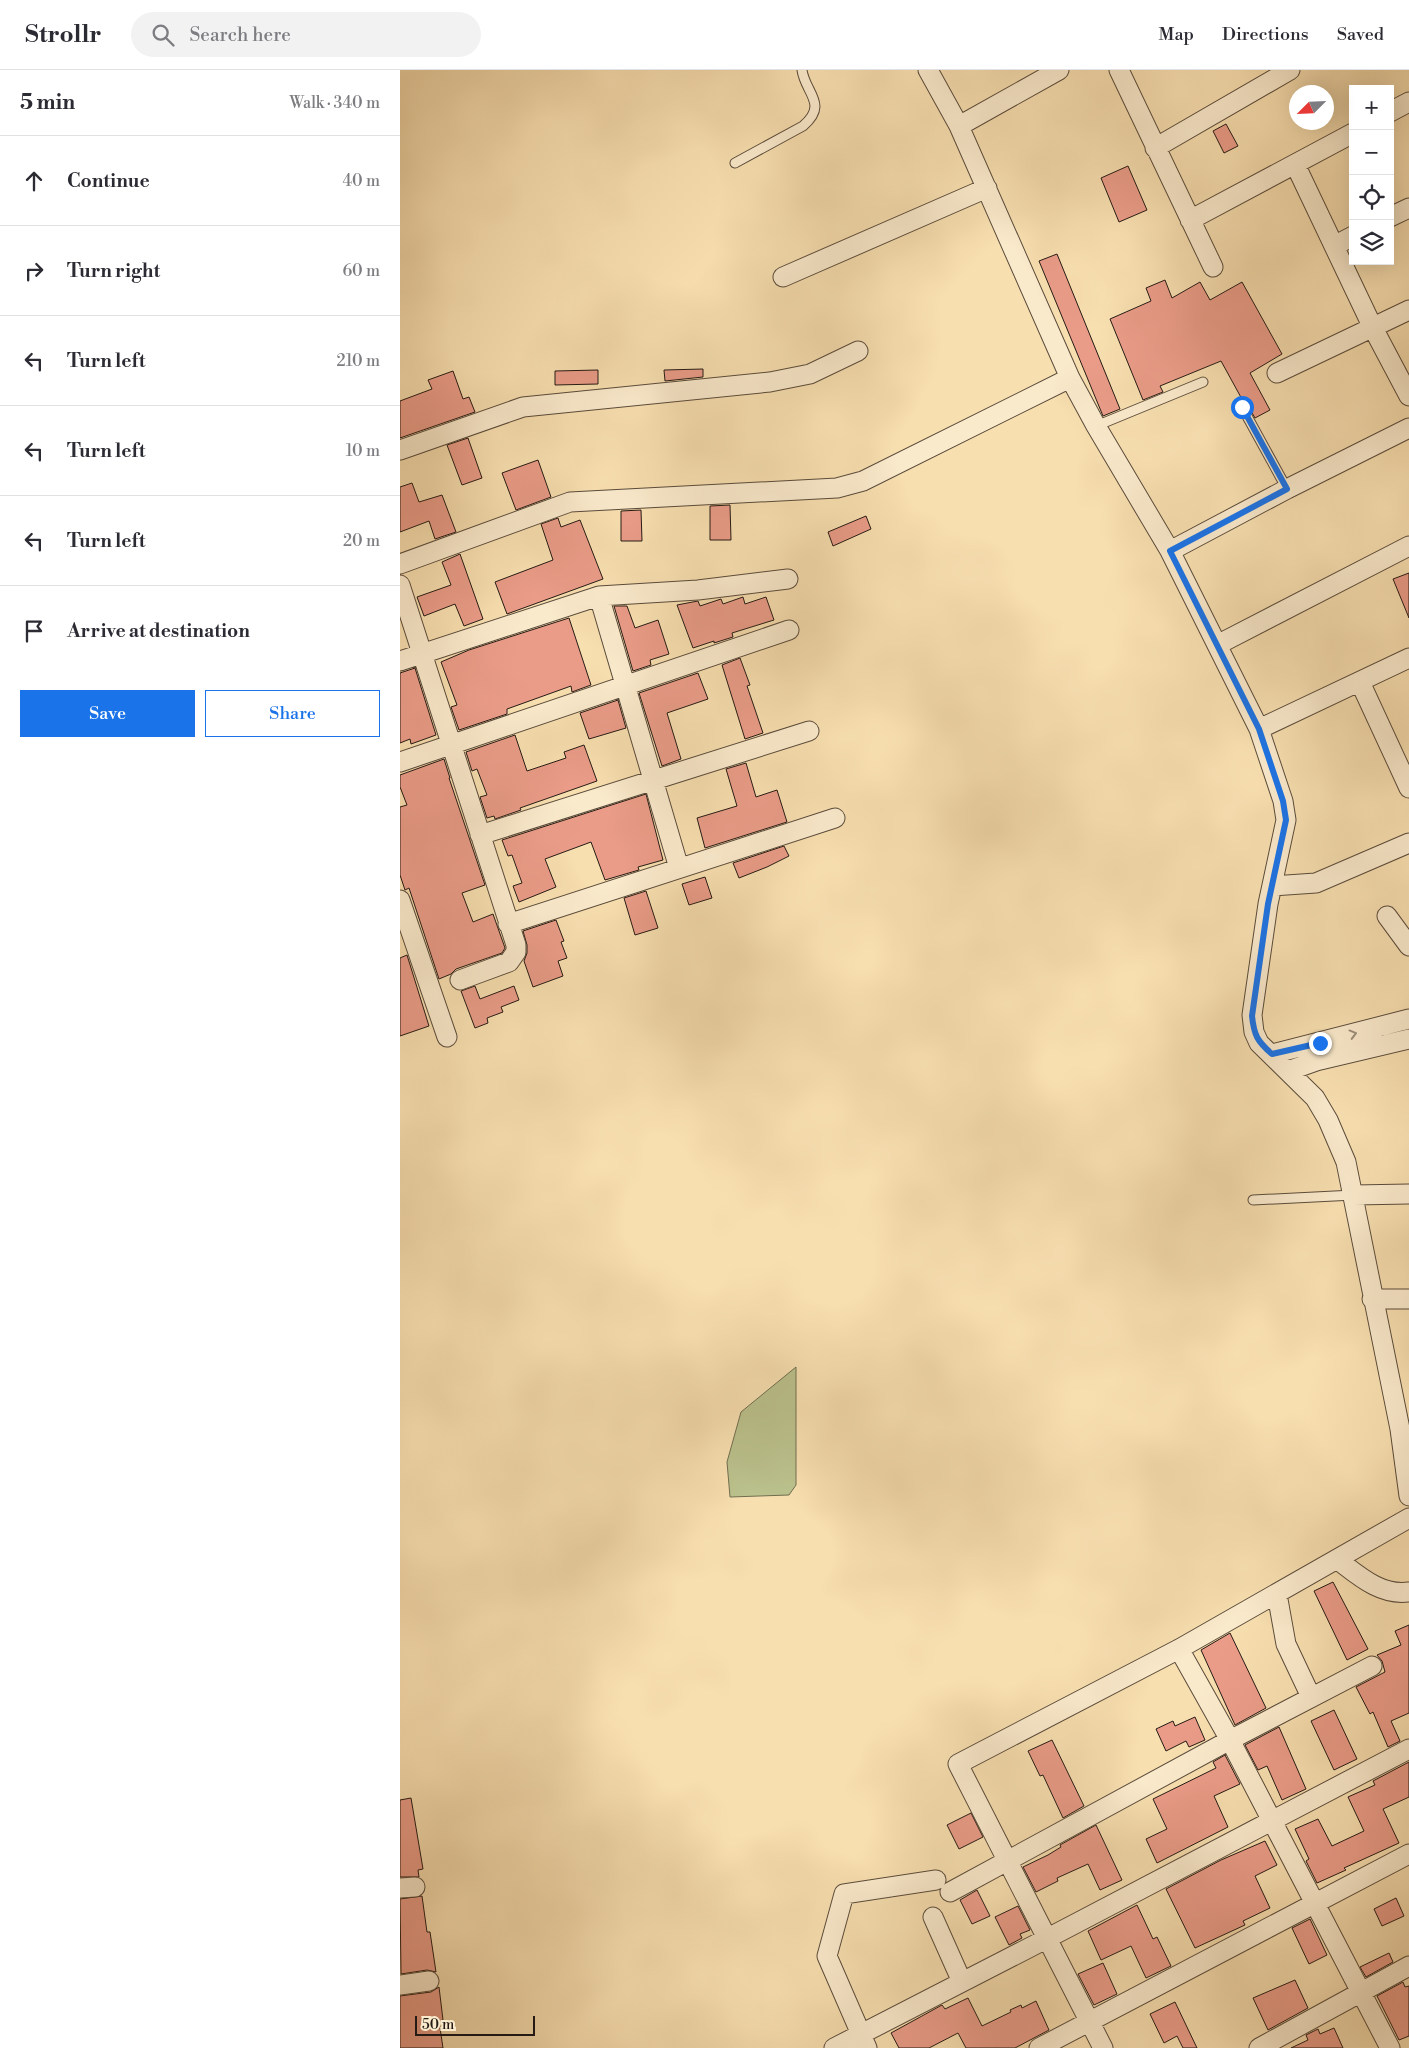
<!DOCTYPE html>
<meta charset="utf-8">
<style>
:root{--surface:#fff;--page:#f2f2f3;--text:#2b2b33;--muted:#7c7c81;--line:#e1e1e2;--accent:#1a73e8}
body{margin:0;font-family:"Libre Bodoni",serif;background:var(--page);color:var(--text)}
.controls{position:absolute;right:15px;top:15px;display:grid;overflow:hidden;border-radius:0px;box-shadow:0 5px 20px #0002}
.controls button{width:45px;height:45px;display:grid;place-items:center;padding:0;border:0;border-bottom:1px solid var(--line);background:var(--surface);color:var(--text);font:25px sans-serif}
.compass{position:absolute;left:889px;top:15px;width:45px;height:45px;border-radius:50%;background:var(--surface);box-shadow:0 5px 20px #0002;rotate:246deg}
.scale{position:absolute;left:15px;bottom:12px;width:120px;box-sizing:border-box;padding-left:5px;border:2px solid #251a14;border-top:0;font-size:14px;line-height:18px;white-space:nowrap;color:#251a14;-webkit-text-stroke:4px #faeacc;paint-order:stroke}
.stop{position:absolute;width:15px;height:15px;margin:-11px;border:4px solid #1a73e8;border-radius:50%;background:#fff}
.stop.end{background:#1a73e8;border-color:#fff;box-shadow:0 1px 5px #0008}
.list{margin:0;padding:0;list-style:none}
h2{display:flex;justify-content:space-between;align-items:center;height:65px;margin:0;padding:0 20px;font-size:21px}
h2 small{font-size:16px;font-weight:400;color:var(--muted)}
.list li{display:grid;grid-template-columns:32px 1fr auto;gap:15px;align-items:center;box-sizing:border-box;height:90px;padding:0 20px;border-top:1px solid var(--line)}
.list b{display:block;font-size:19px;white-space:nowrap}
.list em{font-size:16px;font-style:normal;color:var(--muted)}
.actions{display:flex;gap:10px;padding:15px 20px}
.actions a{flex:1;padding:11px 0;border:1px solid var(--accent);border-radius:0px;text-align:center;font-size:18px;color:var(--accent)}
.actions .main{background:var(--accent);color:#fff}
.icon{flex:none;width:28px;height:28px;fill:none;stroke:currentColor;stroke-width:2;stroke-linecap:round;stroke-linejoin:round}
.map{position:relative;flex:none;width:1009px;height:1978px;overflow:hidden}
header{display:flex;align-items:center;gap:30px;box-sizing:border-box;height:70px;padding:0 25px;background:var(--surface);border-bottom:1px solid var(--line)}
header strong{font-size:24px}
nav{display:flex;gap:28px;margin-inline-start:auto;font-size:18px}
.search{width:350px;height:45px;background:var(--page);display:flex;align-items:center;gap:12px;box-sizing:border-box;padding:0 18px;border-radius:28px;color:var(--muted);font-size:19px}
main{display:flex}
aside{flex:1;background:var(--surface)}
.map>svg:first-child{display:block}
</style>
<header>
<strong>Strollr</strong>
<div class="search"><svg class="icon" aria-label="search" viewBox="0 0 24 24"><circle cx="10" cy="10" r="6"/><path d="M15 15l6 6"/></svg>Search here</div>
<nav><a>Map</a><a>Directions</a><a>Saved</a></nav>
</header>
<main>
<aside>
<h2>5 min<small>Walk · 340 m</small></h2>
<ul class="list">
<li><svg class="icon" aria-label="ahead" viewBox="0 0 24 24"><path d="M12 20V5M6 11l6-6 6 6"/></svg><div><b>Continue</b></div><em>40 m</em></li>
<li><svg class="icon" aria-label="right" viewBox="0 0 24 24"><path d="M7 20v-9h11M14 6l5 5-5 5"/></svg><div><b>Turn right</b></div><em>60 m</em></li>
<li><svg class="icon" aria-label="left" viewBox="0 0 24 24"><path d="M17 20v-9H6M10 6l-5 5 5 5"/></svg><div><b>Turn left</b></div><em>210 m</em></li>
<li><svg class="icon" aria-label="left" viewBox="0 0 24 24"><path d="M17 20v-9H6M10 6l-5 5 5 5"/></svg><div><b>Turn left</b></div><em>10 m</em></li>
<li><svg class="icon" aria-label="left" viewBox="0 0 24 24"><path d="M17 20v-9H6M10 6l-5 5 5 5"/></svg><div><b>Turn left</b></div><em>20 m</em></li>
<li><svg class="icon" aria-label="arrive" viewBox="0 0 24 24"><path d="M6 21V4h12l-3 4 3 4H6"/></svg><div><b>Arrive at destination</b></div></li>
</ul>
<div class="actions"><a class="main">Save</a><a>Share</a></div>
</aside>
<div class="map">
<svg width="1009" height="1978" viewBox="0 0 1009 1978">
<rect width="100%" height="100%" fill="#f8dfb0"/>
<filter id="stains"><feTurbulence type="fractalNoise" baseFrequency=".004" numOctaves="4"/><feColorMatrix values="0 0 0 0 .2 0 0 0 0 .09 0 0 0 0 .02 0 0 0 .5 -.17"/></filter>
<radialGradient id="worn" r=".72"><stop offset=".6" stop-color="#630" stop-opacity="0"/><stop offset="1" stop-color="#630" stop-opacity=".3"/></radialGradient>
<!-- green -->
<path fill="#bbc28d" stroke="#706e50" d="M 396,1297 L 396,1415 L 389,1425 L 330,1427 L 327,1392 L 341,1342 Z"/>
<!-- building -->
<path fill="#ea9c88" stroke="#251a14" d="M 826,54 L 838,76 L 824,83 L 813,61 Z
M 728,96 L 747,140 L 719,152 L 701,108 Z
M 657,184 L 720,339 L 703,346 L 639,191 Z
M 765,210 L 772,228 L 800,212 L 810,230 L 842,212 L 882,284 L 850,303 L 870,340 L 855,348 L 847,334 L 843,331 L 821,291 L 760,316 L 763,322 L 743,330 L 710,249 L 751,231 L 746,218 Z
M 303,299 L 303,307 L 265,311 L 264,300 Z
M 198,300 L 198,314 L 155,315 L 155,301 Z
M 53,301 L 63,329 L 69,327 L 75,342 L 0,368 L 0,331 L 32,319 L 28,310 Z
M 68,368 L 82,408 L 62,415 L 47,375 Z
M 138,390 L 151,427 L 116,440 L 102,403 Z
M 12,413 L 19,432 L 42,425 L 56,462 L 35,469 L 29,451 L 0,462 L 0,417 Z
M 330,435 L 331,470 L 310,470 L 310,436 Z
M 241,440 L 242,471 L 221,471 L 221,441 Z
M 466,446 L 471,459 L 433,476 L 428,462 Z
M 158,448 L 161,457 L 180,450 L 203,509 L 107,544 L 95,512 L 153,490 L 141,454 Z
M 60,484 L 83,549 L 64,556 L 55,534 L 24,546 L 17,527 L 51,515 L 42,492 Z
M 1009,503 L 1009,548 L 993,509 Z
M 343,527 L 345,534 L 366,527 L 374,550 L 332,563 L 333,567 L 314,573 L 314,571 L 293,578 L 277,535 L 298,531 L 300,536 L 321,529 L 323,534 Z
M 214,536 L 227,536 L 235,558 L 258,550 L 269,584 L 250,590 L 251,595 L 233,601 Z
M 169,548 L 191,615 L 172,622 L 171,616 L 107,639 L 107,644 L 59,660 L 51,637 L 57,635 L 41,592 L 69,580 Z
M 340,588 L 350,615 L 347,616 L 363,663 L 345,669 L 322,595 Z
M 15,598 L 36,665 L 11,674 L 10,669 L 0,673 L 0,603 Z
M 298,603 L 308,629 L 267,643 L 281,689 L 262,696 L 239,623 Z
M 218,630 L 226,658 L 189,669 L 180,643 Z
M 115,665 L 127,701 L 166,688 L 164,682 L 184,675 L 197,711 L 120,738 L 121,740 L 95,749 L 94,746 L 87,748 L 80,727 L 87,725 L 77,699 L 72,701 L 66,682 Z
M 44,689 L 50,708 L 49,708 L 85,815 L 62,823 L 73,852 L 93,844 L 105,878 L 102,883 L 56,899 L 51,904 L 39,909 L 9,818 L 5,820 L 0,805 L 0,737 L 7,735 L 0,717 L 0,705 Z
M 346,693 L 356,727 L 377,720 L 387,752 L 305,778 L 297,748 L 337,736 L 326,699 Z
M 246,724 L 263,790 L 238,797 L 239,800 L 205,810 L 191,772 L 145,789 L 156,817 L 119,832 L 113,816 L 122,813 L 112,785 L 108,786 L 102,770 Z
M 384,776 L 389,786 L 367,797 L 339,808 L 333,793 Z
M 305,807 L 312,828 L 289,835 L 282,814 Z
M 246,821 L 258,858 L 235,865 L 224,828 Z
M 156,850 L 164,871 L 161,872 L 167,888 L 158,891 L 163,906 L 133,917 L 124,891 L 127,883 L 127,875 L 123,861 Z
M 7,885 L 29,956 L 0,966 L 0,888 Z
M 75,916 L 80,929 L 114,916 L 119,930 L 101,937 L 103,942 L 87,948 L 88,953 L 75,958 L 61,921 Z
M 933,1512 L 968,1579 L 947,1590 L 914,1521 Z
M 1009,1555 L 1009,1643 L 991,1651 L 1000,1671 L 988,1677 L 973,1642 L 970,1644 L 956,1617 L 985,1602 L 982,1591 L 977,1585 L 1001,1575 L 995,1561 Z
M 830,1563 L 866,1638 L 835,1655 L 801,1580 Z
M 934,1640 L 957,1689 L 934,1700 L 911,1651 Z
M 795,1647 L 805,1670 L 789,1677 L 786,1671 L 766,1681 L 756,1659 L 773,1651 L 775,1656 Z
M 879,1657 L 906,1719 L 882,1730 L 867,1696 L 858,1700 L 845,1675 Z
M 652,1670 L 684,1736 L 663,1748 L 643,1705 L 640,1706 L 628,1681 Z
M 825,1685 L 840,1714 L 814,1726 L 828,1757 L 757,1793 L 746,1769 L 767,1759 L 753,1729 L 816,1698 L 813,1692 Z
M 1009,1692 L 1009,1727 L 983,1739 L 999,1773 L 944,1798 L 946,1800 L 917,1813 L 906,1791 L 909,1789 L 895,1759 L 918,1749 L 932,1776 L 964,1761 L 948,1727 L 975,1715 L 973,1711 Z
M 11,1728 L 23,1799 L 18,1800 L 19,1807 L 0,1807 L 0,1730 Z
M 571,1743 L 583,1767 L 559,1779 L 547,1755 Z
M 696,1755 L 722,1810 L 700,1820 L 688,1794 L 657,1808 L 658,1811 L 636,1822 L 623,1797 L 648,1785 L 661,1777 L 660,1775 Z
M 865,1771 L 877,1795 L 855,1806 L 870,1838 L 843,1851 L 845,1855 L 795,1878 L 766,1819 L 821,1790 Z
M 577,1820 L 590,1846 L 572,1854 L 560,1830 Z
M 22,1826 L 27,1862 L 30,1862 L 36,1902 L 27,1900 L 1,1904 L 0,1829 Z
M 996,1828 L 1004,1846 L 982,1856 L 974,1839 Z
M 737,1835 L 753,1869 L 757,1867 L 771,1896 L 746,1908 L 731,1876 L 701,1890 L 688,1861 Z
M 618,1836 L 630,1860 L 620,1864 L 622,1868 L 609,1875 L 595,1847 Z
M 910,1849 L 927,1885 L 909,1894 L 892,1858 Z
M 989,1883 L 993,1892 L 966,1907 L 960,1897 Z
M 703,1893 L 717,1924 L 694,1935 L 678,1904 Z
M 895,1910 L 908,1938 L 868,1960 L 853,1928 Z
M 1003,1912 L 1005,1917 L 1009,1916 L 1009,1966 L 999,1970 L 977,1926 Z
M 39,1917 L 43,1950 L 39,1951 L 43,1978 L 0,1978 L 0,1926 L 31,1922 Z
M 568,1928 L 582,1956 L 611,1942 L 610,1940 L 621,1935 L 622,1938 L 636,1931 L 649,1960 L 615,1978 L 566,1978 L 558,1963 L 529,1978 L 499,1978 L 491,1963 L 542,1935 L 545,1939 Z
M 775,1932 L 797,1978 L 783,1978 L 777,1966 L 764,1973 L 750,1944 Z
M 934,1958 L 943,1978 L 891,1978 L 908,1970 L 906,1965 L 918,1959 L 920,1964 Z"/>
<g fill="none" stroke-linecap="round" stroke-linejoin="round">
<!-- service casing -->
<g stroke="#5a4b3b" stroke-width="11">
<path id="service" d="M 335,93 L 403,56 C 429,34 405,23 402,0
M 842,337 L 887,419
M 696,356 L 803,312
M 853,1130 L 954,1125"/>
</g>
<!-- minor casing -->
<g stroke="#5a4b3b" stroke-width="21">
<path id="minor" d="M 528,0 L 559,56 L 670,308 L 696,356 L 770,481 L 859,659 L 883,731 L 886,750 L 868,834 L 852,945 L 854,962 L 859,973 L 915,1028 L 928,1050 L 946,1092 L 1000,1359 L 1009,1426
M 719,0 L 813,197
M 990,42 L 1009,32
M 559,56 L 659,0
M 755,78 L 890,0
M 895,94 L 973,258 L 1009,326
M 990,147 L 1009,138
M 790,150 L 953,63
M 934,176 L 953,166
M 383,207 L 587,118
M 877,303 L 1009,240
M 0,380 L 123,337 L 370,312 L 410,304 L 458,281
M 770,481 L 887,419 L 1009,358
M 0,494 L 170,432 L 437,418 L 463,411 L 670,308
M 0,515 L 116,875 L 116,882 L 109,892 L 60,910
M 199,526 L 279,798
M 817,575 L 1009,476
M 0,591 L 199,526 L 298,520 L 388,509
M 960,612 L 1009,718
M 859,659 L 1009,588
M 0,692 L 389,560
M 80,765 L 409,661
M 872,816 L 916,813 L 1009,773
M 0,830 L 47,967
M 987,846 L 1009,876
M 108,854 L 435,748
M 872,984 L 1009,949
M 888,1001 L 916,991 L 1009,969
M 954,1125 L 1009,1124
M 972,1229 L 1009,1229
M 938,1490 C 959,1506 981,1526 1009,1522
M 877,1524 L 886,1574 L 911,1627
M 779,1579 L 830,1670 L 990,1978
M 0,1818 L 15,1817
M 550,1822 L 830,1670 L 972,1596
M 533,1847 L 562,1912
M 0,1915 L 29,1911
M 434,1978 L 648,1868 L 1009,1679
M 467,1978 L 427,1886 L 444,1824 L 536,1810
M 639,1978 L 1009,1784
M 703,1978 L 558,1694 L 779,1579 L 1009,1448
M 859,1978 L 1009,1896"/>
</g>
<!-- service -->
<use href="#service" stroke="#faeacc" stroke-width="9"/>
<!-- minor -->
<use href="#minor" stroke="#faeacc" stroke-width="19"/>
</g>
<!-- one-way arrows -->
<defs><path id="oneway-chevron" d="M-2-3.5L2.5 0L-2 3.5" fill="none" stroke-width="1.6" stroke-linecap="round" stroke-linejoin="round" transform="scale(1.25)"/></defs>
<use stroke="#9a8c79" href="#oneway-chevron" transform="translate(953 964) rotate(-15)"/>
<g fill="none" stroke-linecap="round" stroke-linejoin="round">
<!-- route -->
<path stroke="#1a73e8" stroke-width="6" d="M 842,337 L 887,419 L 770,481 L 859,659 L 883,731 L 886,750 L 868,834 L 852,946 C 854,965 857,971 872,984 L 920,973"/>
</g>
<rect width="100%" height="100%" filter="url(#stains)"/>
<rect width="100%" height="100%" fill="url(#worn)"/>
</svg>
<div class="controls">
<button>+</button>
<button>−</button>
<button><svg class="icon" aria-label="locate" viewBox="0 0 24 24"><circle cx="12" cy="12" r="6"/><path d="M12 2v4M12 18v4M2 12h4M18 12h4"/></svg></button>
<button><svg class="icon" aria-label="layers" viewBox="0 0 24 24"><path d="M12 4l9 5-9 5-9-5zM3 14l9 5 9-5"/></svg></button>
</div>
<svg class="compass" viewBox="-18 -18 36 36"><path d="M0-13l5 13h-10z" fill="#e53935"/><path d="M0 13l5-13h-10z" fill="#7c7c81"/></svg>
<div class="scale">50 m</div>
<div class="stop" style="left:842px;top:337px"></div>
<div class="stop end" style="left:920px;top:973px"></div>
</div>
</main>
